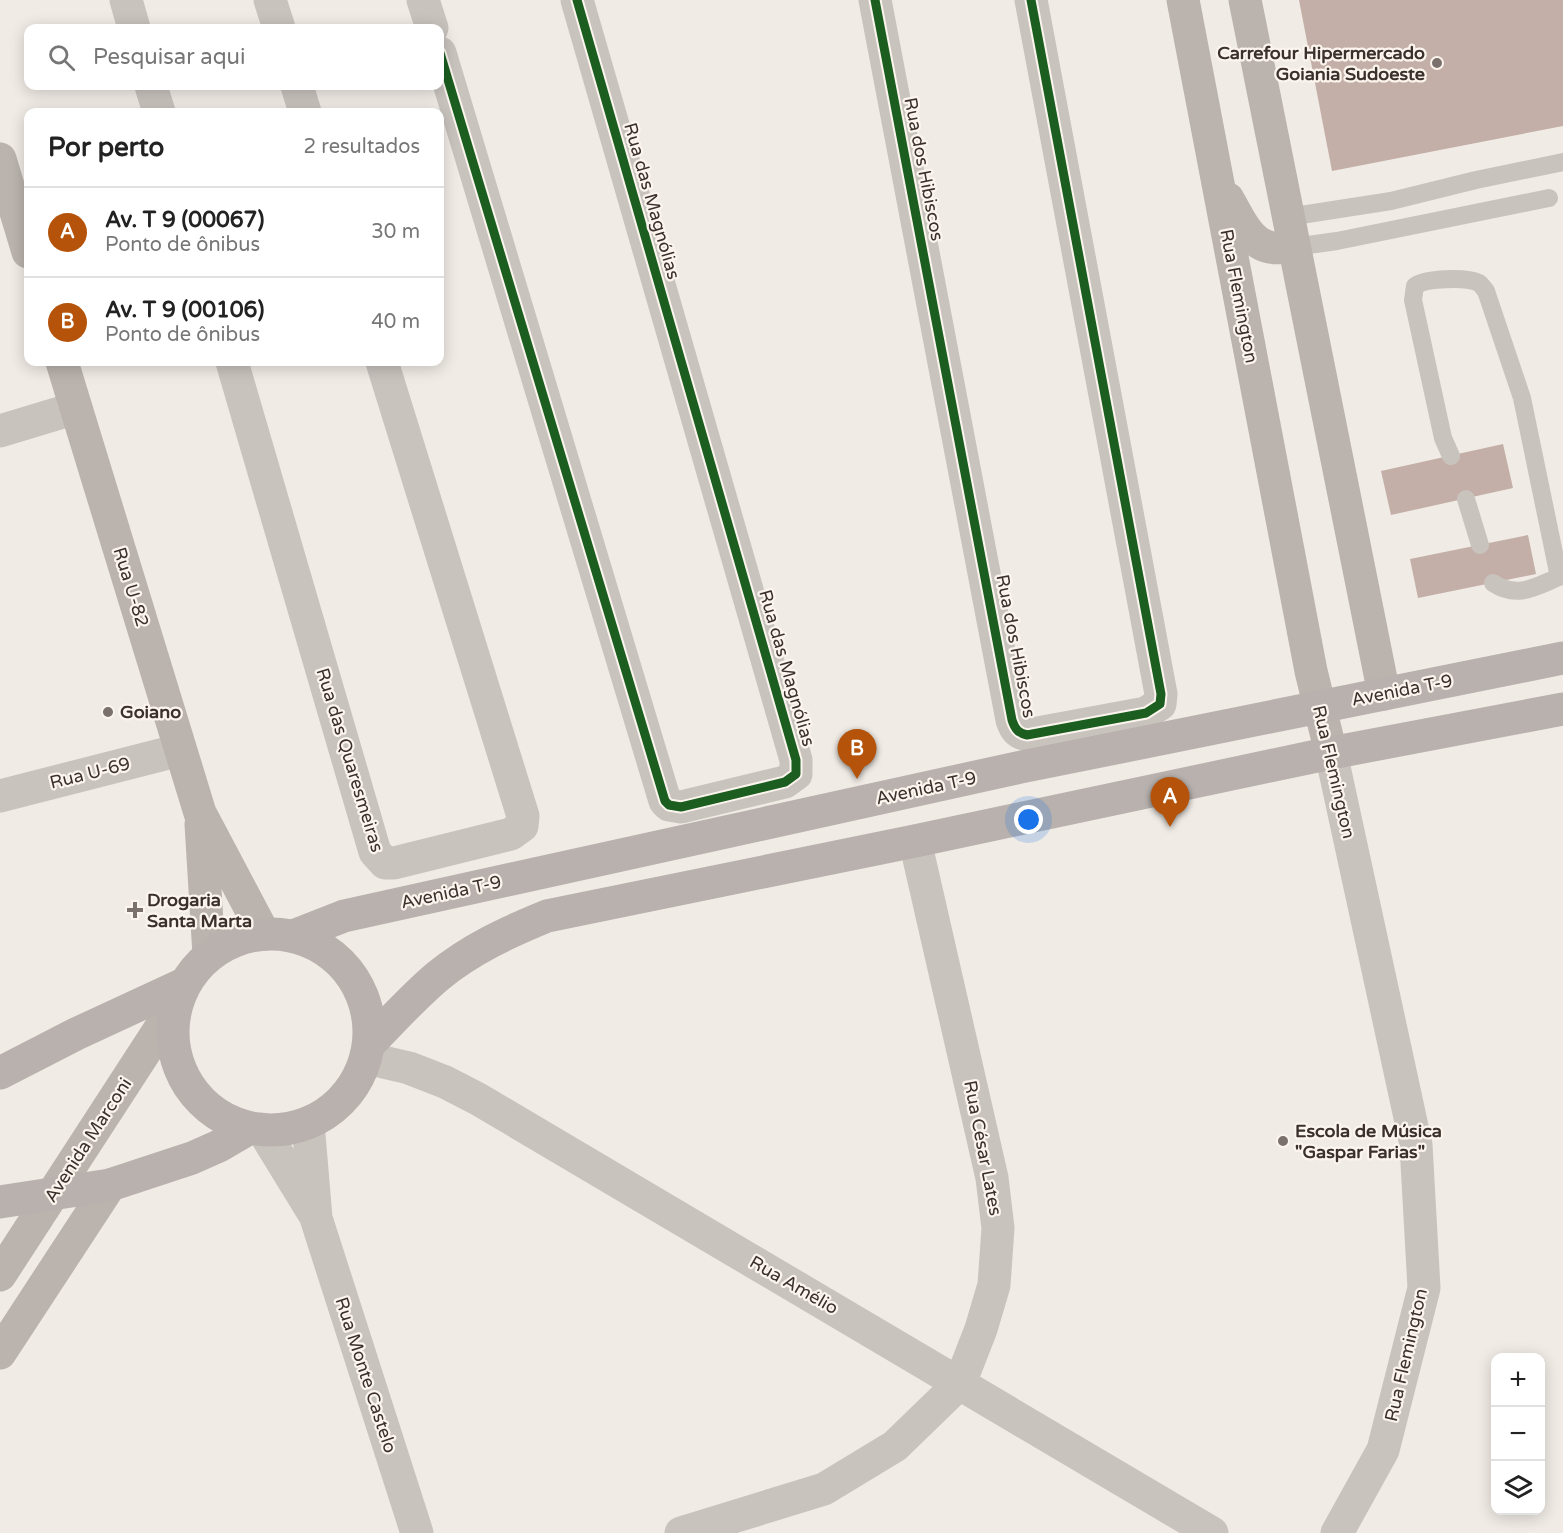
<!DOCTYPE html>
<html lang="pt">
<meta charset="utf-8">
<style>
:root{--surface:#fff;--page:#f6f6f6;--text:#222;--muted:#767676;--line:#e0e0e0;--accent:#b45309}
body{margin:0;font-family:"Varela Round",sans-serif;background:var(--page);color:var(--text)}
.controls{position:absolute;right:18px;bottom:18px;display:grid;overflow:hidden;border-radius:12px;box-shadow:0 3px 15px #0003}
.controls button{width:54px;height:54px;display:grid;place-items:center;padding:0;border:0;border-bottom:2px solid var(--line);background:var(--surface);color:var(--text);font:30px sans-serif}
.you{position:absolute;left:1029px;top:820px;width:21px;height:21px;margin:-15px;border:4px solid #fff;border-radius:50%;background:#1a73e8;box-shadow:0 0 0 9px #1a73e833}
.badge{display:grid;place-items:center;width:39px;height:39px;border-radius:50%;background:var(--accent);color:#fff;font-size:20px;font-weight:700}
.pin{position:absolute;translate:-50% -50px;filter:drop-shadow(0 2px 3px #0008)}
.pin::after{content:'';position:absolute;top:32px;width:21px;height:18px;background:inherit;clip-path:polygon(0 0,100% 0,50% 100%)}
.list{margin:0;padding:0;list-style:none}
h2{display:flex;justify-content:space-between;align-items:center;height:78px;margin:0;padding:0 24px;font-size:26px}
h2 small{font-size:20px;font-weight:400;color:var(--muted)}
.list li{display:grid;grid-template-columns:39px 1fr auto;gap:18px;align-items:center;box-sizing:border-box;height:90px;padding:0 24px;border-top:2px solid var(--line)}
.list b{display:block;font-size:22px;white-space:nowrap}
.list p{margin:0;font-size:20px;white-space:nowrap;color:var(--muted)}
.list em{font-size:20px;font-style:normal;color:var(--muted)}
.icon{flex:none;width:33px;height:33px;fill:none;stroke:currentColor;stroke-width:2;stroke-linecap:round;stroke-linejoin:round}
.map{position:relative;flex:none;width:1563px;height:1533px;overflow:hidden}
.search{position:absolute;background:var(--surface);box-shadow:0 3px 15px #0003;left:24px;top:24px;width:420px;height:66px;display:flex;align-items:center;gap:15px;box-sizing:border-box;padding:0 21px;border-radius:12px;color:var(--muted);font-size:22px}
.panel{position:absolute;background:var(--surface);box-shadow:0 3px 15px #0003;left:24px;top:108px;width:420px;height:258px;border-radius:12px}
.map>svg:first-child{display:block}
</style>
<div class="map">
<svg width="1563" height="1533" viewBox="0 0 1563 1533">
<rect width="100%" height="100%" fill="#f0ebe5"/>
<!-- building -->
<path fill="#c3afa7" d="M 1299,0 L 1563,0 L 1563,126 L 1332,171 Z
M 1503,444 L 1513,488 L 1391,515 L 1381,471 Z
M 1528,535 L 1536,574 L 1418,598 L 1410,559 Z"/>
<g fill="none" stroke-linecap="round" stroke-linejoin="round">
<!-- lane -->
<path stroke="#c9c3be" stroke-width="18" d="M 1288,217 L 1391,201 L 1476,180 L 1563,162
M 1294,247 L 1337,241 L 1549,198
M 1451,456 L 1443,438 L 1413,300 L 1415,286 C 1425,278 1467,277 1479,283 C 1482,285 1483,288 1486,291 L 1522,398 L 1559,577 L 1563,576
M 1466,499 L 1480,545
M 1493,583 C 1517,599 1535,587 1559,577"/>
<!-- street -->
<path stroke="#c9c3be" stroke-width="33" d="M 126,0 L 134,28
M 270,0 L 279,28
M 423,0 L 432,28
M 875,0 L 1012,720 C 1015,729 1018,733 1027,735 L 1146,713 L 1160,704 L 1161,694 L 1031,0
M 440,53 L 665,801 L 669,805 L 681,807 L 785,782 L 796,774 L 796,760 L 577,0
M 151,86 L 159,112
M 297,86 L 305,112
M 232,362 L 375,852 L 385,863 L 394,863 L 511,834 L 522,826 L 523,816 L 382,362
M 0,431 L 76,408
M 1331,753 L 1416,1145 L 1424,1288 L 1383,1450 L 1337,1533
M 0,796 L 180,750
M 366,1058 L 409,1068 L 445,1082 L 478,1099 L 1212,1533
M 308,1123 L 316,1218 L 417,1533
M 262,1129 L 313,1212
M 681,1533 L 824,1489 L 895,1446 L 960,1383 L 981,1329 L 994,1285 L 998,1228 L 992,1178 L 915,841"/>
<!-- secondary -->
<path stroke="#bab3ae" stroke-width="33" d="M 1183,0 L 1311,671 L 1331,753
M 1245,0 L 1384,694
M 0,159 L 28,252
M 1228,199 C 1238,216 1248,242 1269,247 C 1276,249 1286,247 1294,247
M 62,362 L 200,813 L 264,934
M 201,824 L 209,955
M 0,1275 L 176,1004
M 0,1353 L 110,1185"/>
<!-- primary -->
<path stroke="#b8b1ad" stroke-width="33" d="M173 1032a98 98 0 1 1 196 0a98 98 0 1 1-196 0Z
M 293,936 L 344,916 L 1021,767 L 1563,658
M 368,1045 C 391,1022 413,997 438,976 C 471,949 508,932 547,916 L 915,841 L 1331,753 L 1563,709
M 0,1073 L 76,1034 L 184,984
M 0,1202 L 110,1185 L 192,1158 L 219,1146 L 250,1128"/>
<!-- cycleway casing -->
<g stroke="#fbf5ee" stroke-width="13">
<path id="cycleway" d="M 875,0 L 1012,720 C 1015,729 1018,733 1027,735 L 1146,713 L 1160,704 L 1161,694 L 1031,0
M 440,53 L 665,801 L 669,805 L 681,807 L 785,782 L 796,774 L 796,760 L 577,0"/>
</g>
<!-- cycleway -->
<use href="#cycleway" stroke="#1b5e20" stroke-width="9"/>
</g>
<!-- markers -->
<g fill="#7a716c" stroke="#fbf5ee" stroke-width="2">
<circle cx="1437" cy="63" r="6"/>
<circle cx="108" cy="712" r="6"/>
<path d="M132 901h6v6h6v6h-6v6h-6v-6h-6v-6h6z"/>
<circle cx="1283" cy="1141" r="6"/>
</g>
<g text-anchor="middle" stroke-width="4.5" stroke-linejoin="round" paint-order="stroke">
<!-- poi labels -->
<g font-size="18" font-weight="bold" fill="#3b302b" stroke="#fbf5ee" text-anchor="start">
<text x="1425" y="59" text-anchor="end">Carrefour Hipermercado<tspan x="1425" dy="21">Goiania Sudoeste</tspan></text>
<text x="120" y="718">Goiano</text>
<text x="147" y="906">Drogaria<tspan x="147" dy="21">Santa Marta</tspan></text>
<text x="1295" y="1137">Escola de Música<tspan x="1295" dy="21">"Gaspar Farias"</tspan></text>
</g>
<!-- street labels -->
<g font-size="18" fill="#3b302b" stroke="#fbf5ee">
<text transform="translate(924 169) rotate(79)" y="6">Rua dos Hibiscos</text>
<text transform="translate(652 201) rotate(74)" y="6">Rua das Magnólias</text>
<text transform="translate(1239 296) rotate(79)" y="6">Rua Flemington</text>
<text transform="translate(131 587) rotate(73)" y="6">Rua U-82</text>
<text transform="translate(1016 646) rotate(79)" y="6">Rua dos Hibiscos</text>
<text transform="translate(787 668) rotate(74)" y="6">Rua das Magnólias</text>
<text transform="translate(1402 690) rotate(-11)" y="6">Avenida T-9</text>
<text transform="translate(350 760) rotate(73)" y="6">Rua das Quaresmeiras</text>
<text transform="translate(1334 772) rotate(77)" y="6">Rua Flemington</text>
<text transform="translate(90 773) rotate(-14)" y="6">Rua U-69</text>
<text transform="translate(926 788) rotate(-12)" y="6">Avenida T-9</text>
<text transform="translate(451 892) rotate(-12)" y="6">Avenida T-9</text>
<text transform="translate(88 1140) rotate(-57)" y="6">Avenida Marconi</text>
<text transform="translate(983 1148) rotate(79)" y="6">Rua César Lates</text>
<text transform="translate(794 1285) rotate(30)" y="6">Rua Amélio</text>
<text transform="translate(1406 1355) rotate(-77)" y="6">Rua Flemington</text>
<text transform="translate(366 1375) rotate(72)" y="6">Rua Monte Castelo</text>
</g>
</g>
</svg>
<div class="controls">
<button>+</button>
<button>−</button>
<button><svg class="icon" aria-label="layers" viewBox="0 0 24 24"><path d="M12 4l9 5-9 5-9-5zM3 14l9 5 9-5"/></svg></button>
</div>
<div class="you"></div>
<div class="pin badge" style="left:1170px;top:827px">A</div>
<div class="pin badge" style="left:857px;top:779px">B</div>
<div class="search"><svg class="icon" aria-label="search" viewBox="0 0 24 24"><circle cx="10" cy="10" r="6"/><path d="M15 15l6 6"/></svg>Pesquisar aqui</div>
<section class="panel">
<h2>Por perto<small>2 resultados</small></h2>
<ul class="list">
<li><span class="badge">A</span><div><b>Av. T 9 (00067)</b><p>Ponto de ônibus</p></div><em>30 m</em></li>
<li><span class="badge">B</span><div><b>Av. T 9 (00106)</b><p>Ponto de ônibus</p></div><em>40 m</em></li>
</ul>
</section>
</div>
